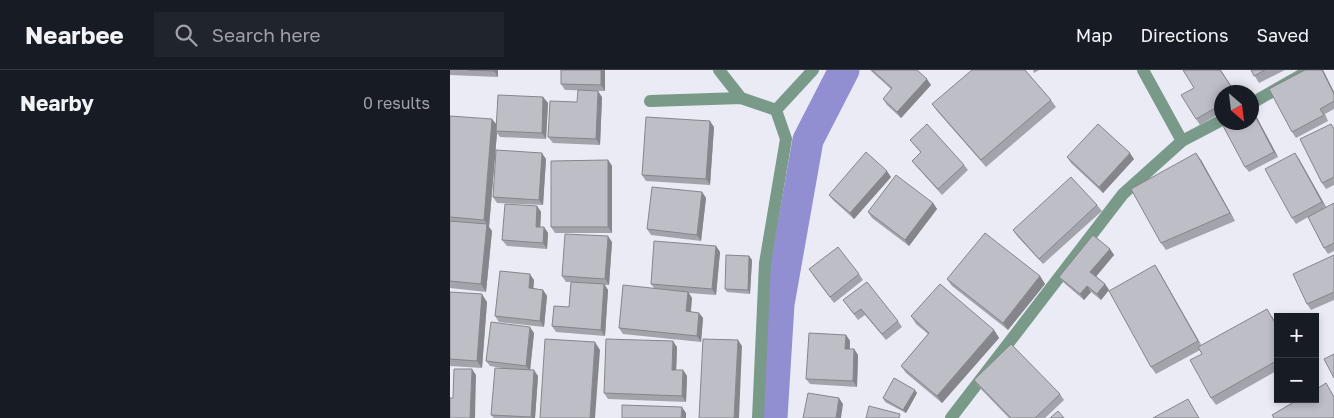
<!DOCTYPE html>
<meta charset="utf-8">
<style>
:root{--surface:#171b24;--page:#20242c;--text:#f1f3f6;--muted:#9ea1a6;--line:#363941}
body{margin:0;font-family:"Golos Text",sans-serif;background:var(--page);color:var(--text)}
.controls{position:absolute;right:15px;bottom:15px;display:grid;overflow:hidden;border-radius:0px;box-shadow:0 2px 8px #0003}
.controls button{width:45px;height:45px;display:grid;place-items:center;padding:0;border:0;border-bottom:1px solid var(--line);background:var(--surface);color:var(--text);font:25px sans-serif}
.compass{position:absolute;left:764px;top:15px;width:45px;height:45px;border-radius:50%;background:var(--surface);box-shadow:0 2px 8px #0003;rotate:152deg}
.list{margin:0;padding:0;list-style:none}
h2{display:flex;justify-content:space-between;align-items:center;height:65px;margin:0;padding:0 20px;font-size:21px}
h2 small{font-size:16px;font-weight:400;color:var(--muted)}
.icon{flex:none;width:28px;height:28px;fill:none;stroke:currentColor;stroke-width:2;stroke-linecap:round;stroke-linejoin:round}
.map{position:relative;flex:none;width:884px;height:348px;overflow:hidden}
header{display:flex;align-items:center;gap:30px;box-sizing:border-box;height:70px;padding:0 25px;background:var(--surface);border-bottom:1px solid var(--line)}
header strong{font-size:24px}
nav{display:flex;gap:28px;margin-inline-start:auto;font-size:18px}
.search{width:350px;height:45px;background:var(--page);display:flex;align-items:center;gap:12px;box-sizing:border-box;padding:0 18px;border-radius:0px;color:var(--muted);font-size:19px}
main{display:flex}
aside{flex:1;background:var(--surface)}
.map>svg:first-child{display:block}
</style>
<header>
<strong>Nearbee</strong>
<div class="search"><svg class="icon" aria-label="search" viewBox="0 0 24 24"><circle cx="10" cy="10" r="6"/><path d="M15 15l6 6"/></svg>Search here</div>
<nav><a>Map</a><a>Directions</a><a>Saved</a></nav>
</header>
<main>
<aside>
<h2>Nearby<small>0 results</small></h2>
<ul class="list">
</ul>
</aside>
<div class="map">
<svg width="884" height="348" viewBox="0 0 884 348">
<rect width="100%" height="100%" fill="#ebebf5"/>
<g fill="none" stroke-linecap="round" stroke-linejoin="round">
<!-- canal -->
<path stroke="#928ed2" stroke-width="31" d="M 322,348 L 329,234 L 358,70 L 394,0"/>
<!-- minor -->
<path stroke="#799a88" stroke-width="12" d="M 269,0 L 291,28
M 693,0 L 732,71
M 200,31 L 291,28 L 326,40
M 802,33 L 860,0
M 326,40 L 363,0
M 308,348 L 315,193 L 336,69 L 326,40
M 501,348 L 673,124 L 732,71 L 772,50"/>
</g>
<!-- wall -->
<path fill="#a3a3ab" d="M 0,0 L 48,0 L 48,7 L 0,5 Z
M 111,0 L 155,0 L 155,21 L 115,20 L 111,14 Z
M 420,0 L 467,0 L 481,15 L 451,48 L 437,35 L 433,29 L 441,19 Z
M 583,0 L 589,0 L 584,3 Z
M 771,0 L 785,22 L 772,22 L 772,42 L 750,55 L 746,49 Z
M 801,0 L 835,0 L 809,13 Z
M 873,0 L 884,22 L 884,39 L 875,44 L 878,51 L 846,68 L 842,62 Z
M 93,27 L 98,33 L 96,69 L 50,67 L 47,63 L 39,157 L 42,161 L 36,222 L 0,218 L 0,46 L 46,54 Z
M 152,27 L 150,75 L 103,73 L 98,67 L 127,32 Z
M 601,30 L 606,37 L 536,97 L 487,41 L 482,34 Z
M 805,44 L 828,87 L 799,102 L 795,97 Z
M 881,54 L 884,58 L 884,115 L 876,119 L 872,113 Z
M 264,57 L 260,115 L 196,111 L 192,105 Z
M 460,70 L 514,95 L 518,100 L 492,125 L 466,96 L 462,91 L 471,83 Z
M 617,87 L 684,89 L 653,123 L 621,93 Z
M 96,89 L 93,135 L 47,133 L 43,127 Z
M 849,89 L 876,137 L 884,133 L 884,181 L 878,184 L 874,178 L 858,147 L 846,154 L 842,148 Z
M 158,90 L 162,96 L 162,163 L 105,163 L 101,157 Z
M 751,90 L 785,151 L 716,180 L 711,173 Z
M 441,107 L 404,149 L 383,130 L 379,125 Z
M 252,122 L 256,128 L 251,171 L 201,165 L 197,159 Z
M 483,133 L 487,139 L 459,176 L 422,148 L 418,142 Z
M 647,135 L 652,141 L 593,194 L 567,166 L 563,160 Z
M 87,136 L 91,142 L 90,157 L 94,157 L 98,163 L 97,179 L 57,176 L 52,170 Z
M 162,172 L 159,215 L 155,215 L 158,220 L 155,266 L 106,262 L 102,256 L 119,237 L 121,212 L 116,212 L 112,206 Z
M 266,176 L 270,182 L 266,225 L 239,223 L 242,228 L 241,242 L 249,243 L 253,248 L 251,272 L 173,264 L 169,258 L 204,218 L 201,214 Z
M 660,179 L 664,185 L 646,206 L 655,214 L 659,220 L 651,230 L 641,222 L 634,230 L 613,212 L 609,207 Z
M 884,185 L 884,230 L 861,240 L 857,234 Z
M 299,186 L 302,190 L 300,224 L 277,222 L 275,219 Z
M 705,195 L 710,203 L 751,276 L 822,246 L 828,257 L 828,300 L 766,335 L 761,328 L 752,284 L 750,280 L 706,304 L 701,297 Z
M 409,204 L 413,210 L 384,233 L 363,205 Z
M 590,206 L 595,214 L 558,260 L 502,216 L 497,209 Z
M 84,210 L 83,218 L 93,220 L 97,226 L 94,257 L 49,252 L 45,246 Z
M 0,222 L 37,232 L 32,298 L 0,296 Z
M 393,230 L 448,251 L 452,257 L 436,270 L 415,245 L 408,250 Z
M 461,246 L 544,260 L 549,268 L 492,333 L 456,303 L 451,296 L 478,264 L 466,254 Z
M 84,263 L 80,300 L 88,306 L 85,348 L 44,348 L 41,345 L 58,299 L 40,296 L 36,291 Z
M 396,265 L 400,271 L 400,279 L 404,279 L 408,285 L 407,317 L 360,314 L 356,309 Z
M 227,277 L 226,300 L 233,300 L 237,306 L 236,332 L 158,329 L 154,323 Z
M 524,310 L 610,324 L 614,330 L 595,348 L 559,348 L 528,316 Z
M 467,323 L 456,343 L 435,332 L 433,328 Z"/>
<!-- shaded-wall -->
<path fill="#85858b" d="M 44,0 L 48,0 L 48,7 L 44,1 Z
M 151,0 L 155,0 L 155,21 L 151,15 Z
M 872,0 L 873,0 L 884,22 L 884,24 Z
M 477,9 L 481,15 L 451,48 L 447,42 Z
M 148,21 L 152,27 L 150,75 L 146,69 Z
M 93,27 L 98,33 L 96,69 L 92,63 Z
M 802,40 L 805,44 L 828,87 L 824,82 Z
M 42,49 L 48,56 L 46,61 L 47,63 L 39,157 L 34,150 Z
M 260,51 L 264,57 L 260,115 L 256,109 Z
M 92,83 L 96,89 L 93,135 L 89,130 Z
M 680,83 L 684,89 L 653,123 L 649,117 Z
M 746,83 L 751,90 L 785,151 L 780,143 Z
M 845,83 L 849,89 L 876,137 L 872,132 Z
M 158,90 L 162,96 L 162,163 L 158,157 Z
M 437,101 L 441,107 L 404,149 L 400,143 Z
M 252,122 L 256,128 L 251,171 L 247,165 Z
M 483,133 L 487,139 L 459,176 L 455,170 Z
M 87,136 L 91,142 L 90,163 L 86,157 Z
M 37,154 L 42,161 L 36,222 L 31,214 Z
M 94,157 L 98,163 L 97,179 L 93,173 Z
M 158,166 L 162,172 L 159,215 L 155,209 Z
M 266,176 L 270,182 L 266,225 L 262,219 Z
M 660,179 L 664,185 L 645,208 L 640,202 Z
M 299,186 L 302,190 L 300,224 L 298,220 Z
M 705,195 L 710,203 L 753,278 L 748,271 Z
M 80,204 L 84,210 L 83,224 L 79,218 Z
M 590,206 L 595,214 L 558,260 L 553,253 Z
M 154,214 L 158,220 L 155,266 L 151,260 Z
M 655,214 L 659,220 L 651,230 L 647,224 Z
M 637,216 L 641,222 L 634,230 L 630,224 Z
M 93,220 L 97,226 L 94,257 L 90,251 Z
M 238,222 L 242,228 L 240,247 L 236,241 Z
M 32,224 L 37,232 L 32,298 L 27,291 Z
M 249,243 L 253,248 L 251,272 L 247,266 Z
M 80,257 L 84,263 L 80,301 L 76,296 Z
M 544,260 L 549,268 L 492,333 L 487,326 Z
M 396,265 L 400,271 L 399,285 L 395,279 Z
M 288,270 L 292,276 L 289,348 L 284,348 Z
M 223,271 L 227,277 L 226,306 L 222,300 Z
M 145,272 L 150,280 L 145,348 L 140,348 Z
M 404,279 L 408,285 L 407,317 L 403,311 Z
M 22,299 L 26,305 L 25,348 L 20,348 Z
M 84,300 L 88,306 L 85,348 L 82,348 L 81,347 Z
M 233,300 L 237,306 L 236,332 L 232,326 Z
M 465,320 L 467,323 L 456,343 L 453,340 Z
M 389,328 L 393,334 L 391,348 L 386,348 Z
M 232,337 L 236,343 L 236,348 L 231,348 Z"/>
<!-- building -->
<path fill="#bebec7" stroke="#85858b" d="M 18,0 L 44,0 L 44,1 Z
M 111,0 L 151,0 L 151,15 L 111,14 Z
M 422,0 L 467,0 L 477,9 L 447,42 L 433,29 L 442,18 Z
M 522,0 L 575,0 L 601,30 L 531,90 L 482,34 Z
M 733,0 L 770,0 L 785,22 L 772,22 L 772,34 L 746,49 L 731,25 L 744,18 Z
M 801,0 L 815,0 L 804,6 Z
M 855,0 L 872,0 L 884,24 L 884,31 L 870,39 L 874,45 L 842,62 L 819,19 Z
M 128,20 L 148,21 L 146,69 L 98,67 L 100,31 L 127,32 Z
M 48,25 L 93,27 L 92,63 L 46,61 Z
M 802,40 L 824,82 L 795,97 L 772,54 L 774,52 L 802,52 Z
M 0,46 L 42,49 L 34,150 L 0,147 Z
M 196,47 L 260,51 L 256,109 L 192,105 Z
M 477,54 L 514,95 L 488,119 L 462,91 L 471,82 L 460,70 Z
M 648,54 L 680,83 L 649,117 L 617,87 Z
M 881,54 L 884,59 L 884,107 L 872,113 L 850,69 Z
M 46,80 L 92,83 L 89,130 L 43,127 Z
M 416,82 L 437,101 L 400,143 L 379,125 Z
M 746,83 L 780,143 L 711,173 L 681,119 Z
M 845,83 L 872,132 L 842,148 L 815,99 Z
M 158,90 L 158,157 L 101,157 L 101,91 Z
M 446,105 L 483,133 L 455,170 L 418,142 Z
M 621,107 L 647,135 L 589,189 L 563,160 Z
M 202,117 L 252,122 L 247,165 L 197,159 Z
M 884,133 L 884,173 L 874,178 L 858,147 Z
M 55,134 L 87,136 L 86,157 L 94,157 L 93,173 L 52,170 Z
M 0,151 L 37,154 L 31,214 L 0,211 Z
M 535,163 L 590,206 L 553,253 L 497,209 Z
M 115,164 L 158,166 L 155,209 L 112,206 Z
M 643,165 L 660,179 L 640,202 L 655,214 L 647,224 L 637,216 L 630,224 L 609,207 Z
M 204,171 L 266,176 L 262,219 L 201,214 Z
M 388,177 L 409,204 L 380,227 L 359,199 Z
M 276,185 L 299,186 L 298,220 L 275,219 Z
M 884,185 L 884,222 L 857,234 L 843,204 Z
M 705,195 L 748,271 L 701,297 L 659,221 Z
M 50,201 L 80,204 L 79,218 L 93,220 L 90,251 L 45,246 Z
M 121,212 L 154,214 L 151,260 L 102,256 L 104,236 L 119,237 Z
M 417,212 L 448,251 L 432,264 L 411,239 L 404,244 L 393,230 Z
M 490,214 L 544,260 L 487,326 L 451,296 L 479,263 L 461,246 Z
M 173,215 L 238,222 L 236,241 L 249,243 L 247,266 L 169,258 Z
M 0,222 L 32,224 L 27,291 L 0,289 Z
M 817,239 L 828,258 L 828,290 L 761,328 L 740,290 L 752,284 L 748,277 Z
M 41,252 L 80,257 L 76,296 L 36,291 Z
M 359,263 L 396,265 L 395,279 L 404,279 L 403,311 L 356,309 Z
M 95,269 L 145,272 L 140,348 L 90,348 Z
M 156,269 L 223,271 L 222,300 L 233,300 L 232,326 L 154,323 Z
M 253,269 L 288,270 L 284,348 L 249,348 Z
M 561,274 L 610,324 L 585,348 L 561,348 L 524,310 Z
M 884,284 L 884,308 L 874,289 Z
M 45,298 L 84,300 L 81,347 L 41,345 Z
M 4,299 L 22,299 L 20,348 L 0,348 L 0,328 L 3,328 Z
M 444,308 L 465,320 L 453,340 L 433,328 Z
M 876,313 L 884,327 L 884,348 L 824,348 L 822,345 L 849,329 L 865,329 L 865,320 Z
M 358,323 L 389,328 L 386,348 L 353,348 Z
M 738,329 L 749,348 L 703,348 Z
M 172,335 L 232,337 L 231,348 L 172,348 Z
M 419,336 L 450,344 L 449,348 L 416,348 Z
M 608,341 L 614,348 L 600,348 Z"/>
</svg>
<div class="controls">
<button>+</button>
<button>−</button>
</div>
<svg class="compass" viewBox="-18 -18 36 36"><path d="M0-13l5 13h-10z" fill="#e53935"/><path d="M0 13l5-13h-10z" fill="#9ea1a6"/></svg>
</div>
</main>
